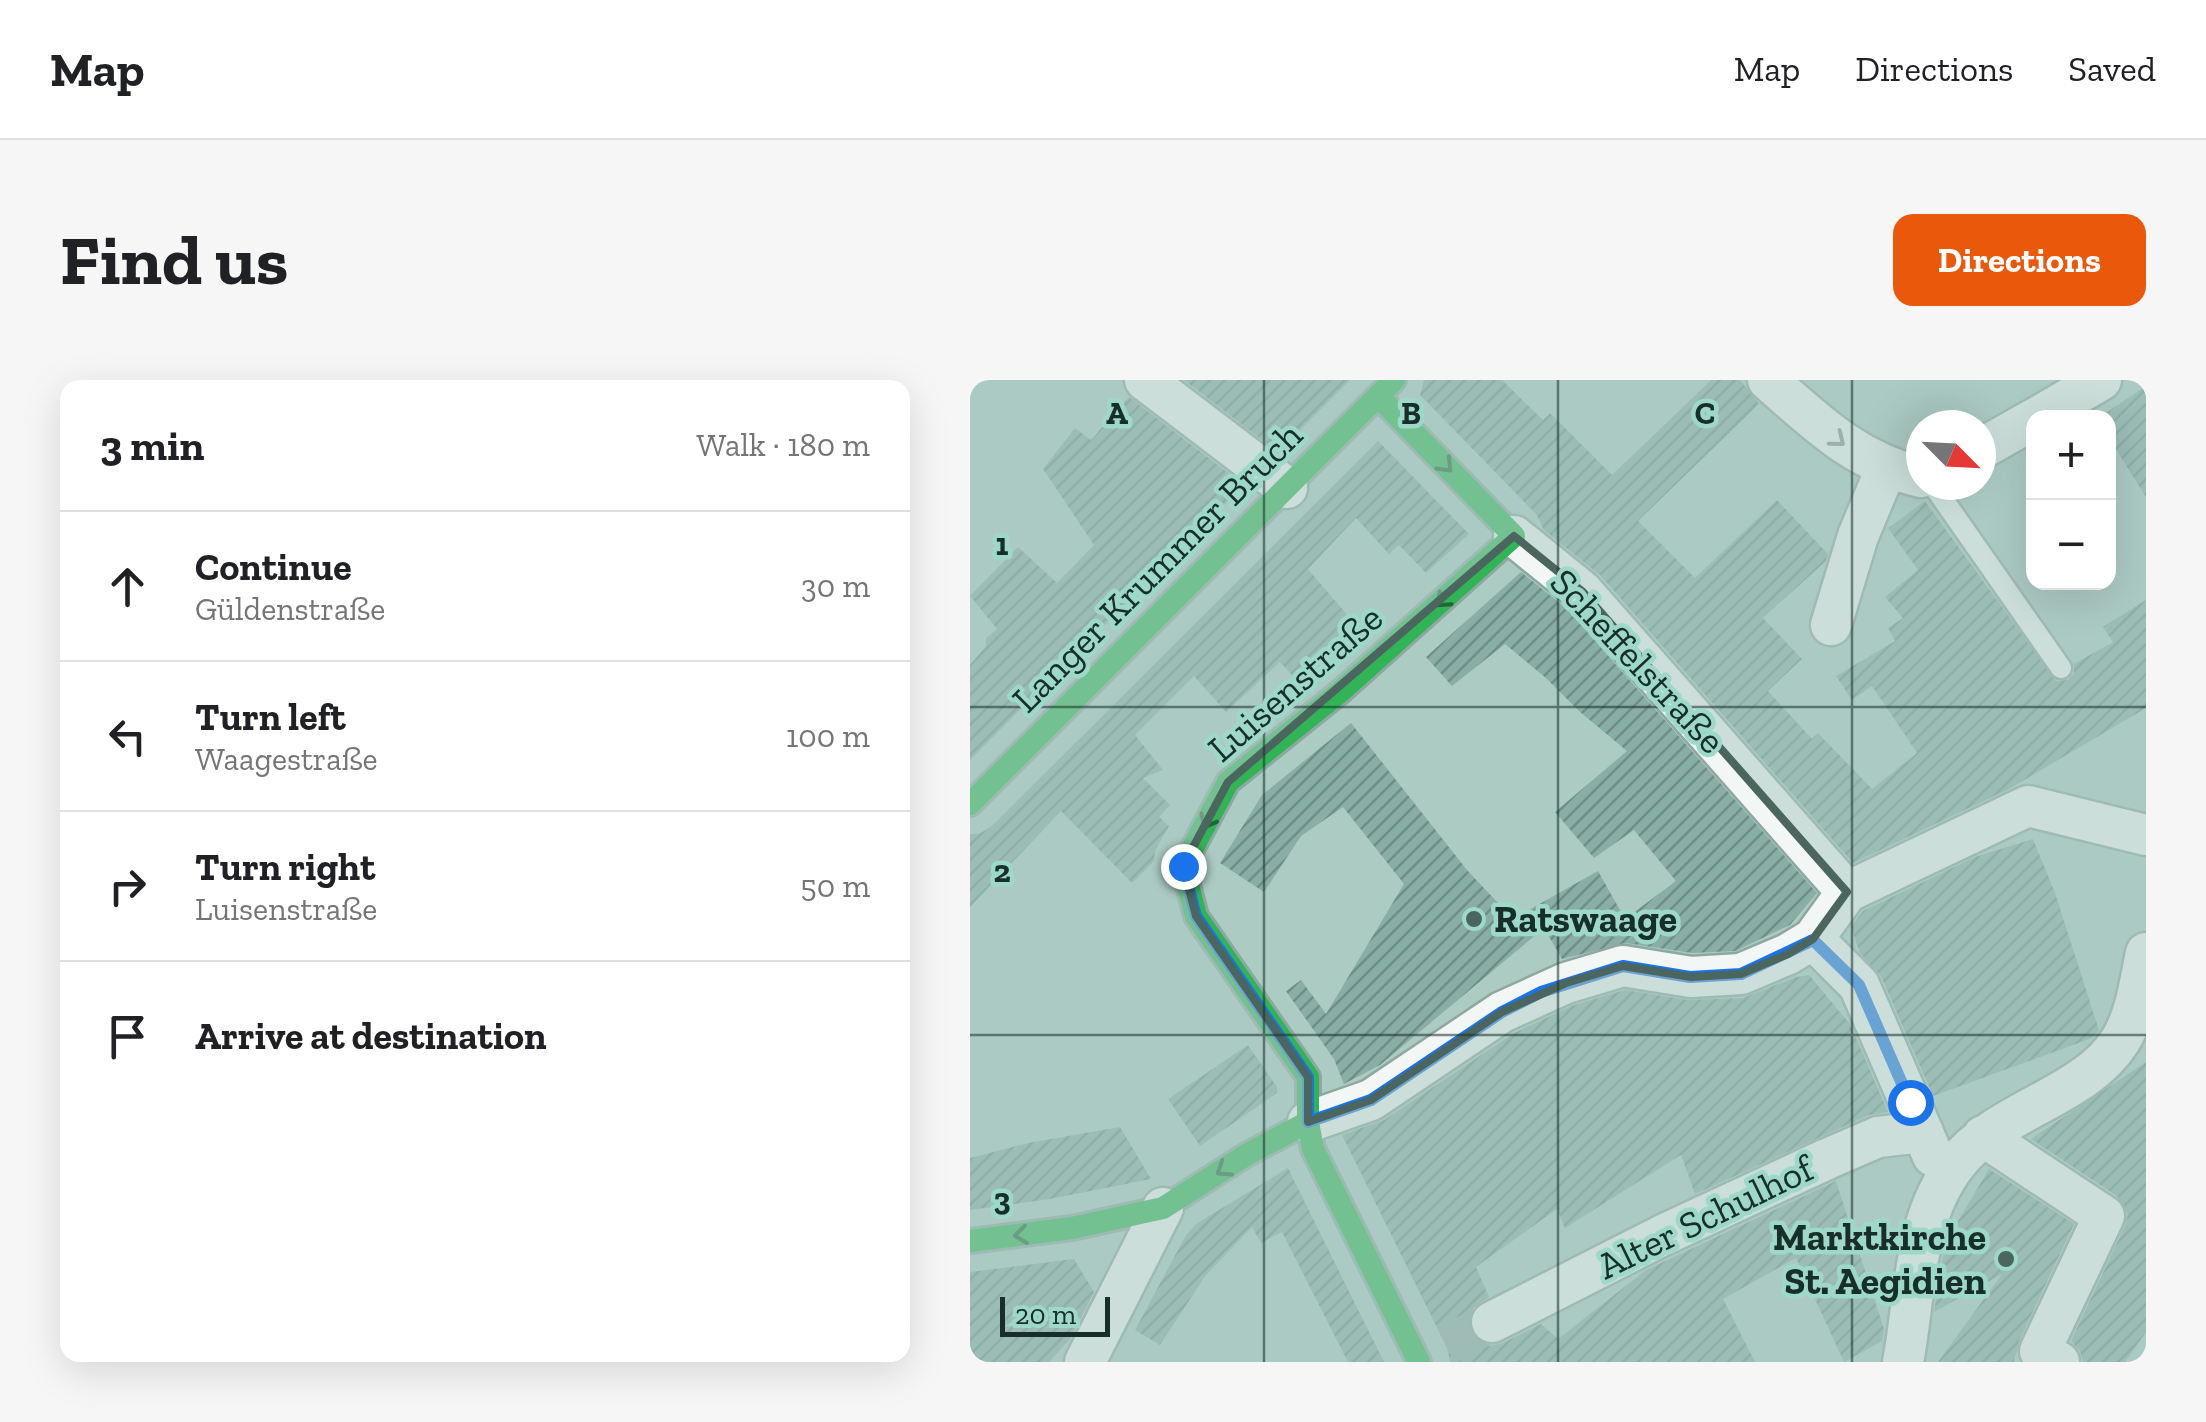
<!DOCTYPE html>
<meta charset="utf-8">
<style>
:root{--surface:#fff;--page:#f6f6f6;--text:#202124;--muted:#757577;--line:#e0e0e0;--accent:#ea580c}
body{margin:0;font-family:"Zilla Slab",serif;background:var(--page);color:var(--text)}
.controls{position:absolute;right:30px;top:30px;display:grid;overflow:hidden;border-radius:20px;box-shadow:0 10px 40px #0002}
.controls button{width:90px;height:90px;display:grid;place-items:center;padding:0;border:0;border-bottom:2px solid var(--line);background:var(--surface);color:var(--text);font:50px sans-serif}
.compass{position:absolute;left:936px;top:30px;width:90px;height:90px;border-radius:50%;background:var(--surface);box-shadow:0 10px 40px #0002;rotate:114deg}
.scale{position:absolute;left:30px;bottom:25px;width:110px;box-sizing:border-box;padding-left:10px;border:5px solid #182f29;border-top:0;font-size:28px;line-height:35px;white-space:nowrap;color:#182f29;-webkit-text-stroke:8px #9ed8c9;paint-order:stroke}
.stop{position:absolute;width:30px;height:30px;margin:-22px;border:8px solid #1a73e8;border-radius:50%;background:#fff}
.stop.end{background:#1a73e8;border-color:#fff;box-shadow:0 2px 10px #0008}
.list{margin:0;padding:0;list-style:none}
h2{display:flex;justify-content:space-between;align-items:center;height:130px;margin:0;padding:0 40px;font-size:42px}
h2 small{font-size:32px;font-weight:400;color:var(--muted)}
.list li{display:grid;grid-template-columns:65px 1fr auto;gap:30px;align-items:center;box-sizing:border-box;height:150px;padding:0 40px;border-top:2px solid var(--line)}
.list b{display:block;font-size:38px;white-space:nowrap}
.list p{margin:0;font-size:32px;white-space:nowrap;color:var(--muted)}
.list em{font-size:32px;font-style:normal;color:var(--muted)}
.icon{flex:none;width:55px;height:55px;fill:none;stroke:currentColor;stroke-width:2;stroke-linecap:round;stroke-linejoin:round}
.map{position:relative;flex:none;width:1176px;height:982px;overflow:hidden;border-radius:20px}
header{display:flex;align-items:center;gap:60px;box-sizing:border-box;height:140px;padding:0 50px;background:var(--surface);border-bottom:2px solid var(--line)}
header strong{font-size:48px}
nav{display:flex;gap:55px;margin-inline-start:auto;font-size:35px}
.intro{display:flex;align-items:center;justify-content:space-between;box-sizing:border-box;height:240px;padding:0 60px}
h1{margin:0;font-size:70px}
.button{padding:25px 45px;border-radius:20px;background:var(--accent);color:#fff;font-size:35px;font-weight:700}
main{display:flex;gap:60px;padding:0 60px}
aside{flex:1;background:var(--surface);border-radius:20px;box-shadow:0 10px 40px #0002}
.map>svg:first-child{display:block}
</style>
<header>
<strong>Map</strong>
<nav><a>Map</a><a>Directions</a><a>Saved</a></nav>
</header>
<div class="intro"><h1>Find us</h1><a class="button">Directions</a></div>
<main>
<aside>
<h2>3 min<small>Walk · 180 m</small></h2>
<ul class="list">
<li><svg class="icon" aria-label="ahead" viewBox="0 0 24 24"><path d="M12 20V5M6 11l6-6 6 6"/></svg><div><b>Continue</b><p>Güldenstraße</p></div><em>30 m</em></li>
<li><svg class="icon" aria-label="left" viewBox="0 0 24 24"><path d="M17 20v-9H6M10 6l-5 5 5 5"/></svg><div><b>Turn left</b><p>Waagestraße</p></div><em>100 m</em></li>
<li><svg class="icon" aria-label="right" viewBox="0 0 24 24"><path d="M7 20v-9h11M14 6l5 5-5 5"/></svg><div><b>Turn right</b><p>Luisenstraße</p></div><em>50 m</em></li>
<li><svg class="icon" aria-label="arrive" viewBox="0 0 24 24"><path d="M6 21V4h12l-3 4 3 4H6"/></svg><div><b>Arrive at destination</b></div></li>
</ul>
</aside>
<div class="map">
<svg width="1176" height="982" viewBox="0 0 1176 982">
<defs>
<pattern id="building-hatch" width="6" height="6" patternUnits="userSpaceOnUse" patternTransform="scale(2.5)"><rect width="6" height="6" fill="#88aea6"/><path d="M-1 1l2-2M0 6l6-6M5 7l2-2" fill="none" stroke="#6e8e87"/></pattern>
</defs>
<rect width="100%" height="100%" fill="#abcbc3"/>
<!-- building -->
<path fill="url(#building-hatch)" d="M 214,0 L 380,0 L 308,72 Z
M 454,0 L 532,0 L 573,40 L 580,33 L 642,95 L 741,0 L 770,0 L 789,24 L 668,141 L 725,198 L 807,120 L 858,174 L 856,181 L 793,238 L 832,279 L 798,311 L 842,359 L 848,353 L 902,409 L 947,373 L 902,306 L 882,320 L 866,296 L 925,261 L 918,248 L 933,238 L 915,217 L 948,190 L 918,148 L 955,121 L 1086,301 L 1098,300 L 1104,293 L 1104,284 L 1143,262 L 1133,247 L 1176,220 L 1176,328 L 1039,409 L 883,483 L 630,195 L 574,150 L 566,134 L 450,15 Z
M 1176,6 L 1176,117 L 1138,57 L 1138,38 L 1128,38 Z
M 159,17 L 274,105 L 0,380 L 0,285 L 16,266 L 16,258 L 27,249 L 0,216 L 48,167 L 87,203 L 124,165 L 73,89 L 105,48 L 121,60 Z
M 408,61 L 499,154 L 456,193 L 429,165 L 419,174 L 386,138 L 338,189 L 391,251 L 330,304 L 310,282 L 256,332 L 224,296 L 165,355 L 193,390 L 173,398 L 200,425 L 189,437 L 199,446 L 185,471 L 184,481 L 162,503 L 91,431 L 0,527 L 0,454 L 9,454 L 22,446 Z
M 551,192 L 596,228 L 847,513 L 820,545 L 765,571 L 722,573 L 656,563 L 592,579 L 574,548 L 410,685 L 374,704 L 364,679 L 316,611 L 331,600 L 356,634 L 434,504 L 373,427 L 331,456 L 294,512 L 250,483 L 292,415 L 381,343 L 497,490 L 543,539 L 628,491 L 655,539 L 706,501 L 664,450 L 624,478 L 585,432 L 657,371 L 609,331 L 576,298 L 535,264 L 482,306 L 456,277 Z
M 1063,459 L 1085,513 L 1129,650 L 1122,658 L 963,716 L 911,596 L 890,573 L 881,547 L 893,531 L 1005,477 Z
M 839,595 L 880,644 L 918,732 L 899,735 L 725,814 L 711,775 L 595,848 L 587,829 L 506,887 L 519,917 L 503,928 L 498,942 L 501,954 L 508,961 L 520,966 L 533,963 L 571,944 L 588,959 L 676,890 L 866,801 L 914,949 L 912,961 L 874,982 L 826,878 L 753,919 L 785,982 L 480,982 L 477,968 L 372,755 L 414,740 L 544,653 L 604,625 L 655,610 L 718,620 L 773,618 L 826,597 Z
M 278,665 L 307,707 L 307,713 L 230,766 L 198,719 Z
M 1176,682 L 1176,952 L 1155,982 L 1113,982 L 1110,971 L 1101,961 L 1155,846 L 1158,834 L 1147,816 L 1061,759 Z
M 150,747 L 181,799 L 80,819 L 0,830 L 0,778 L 58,763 Z
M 318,788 L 414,982 L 378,982 L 312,852 L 291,863 L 282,847 L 236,895 L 190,965 L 165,950 L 216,855 L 226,844 Z
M 1019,789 L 1104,844 L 1049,961 L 1044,982 L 968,982 L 1032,894 L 964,932 L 973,876 L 988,841 Z
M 104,879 L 124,912 L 100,959 L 79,982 L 0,982 L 0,892 Z"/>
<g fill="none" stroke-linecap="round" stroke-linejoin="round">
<!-- street-tunnel -->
<path stroke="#8eaca4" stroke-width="40" stroke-dasharray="40 20" stroke-linecap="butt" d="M 476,965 L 522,942"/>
<!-- lane casing -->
<g stroke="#8ea8a1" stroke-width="25">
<path id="lane" d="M 963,105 L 1091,288"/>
</g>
<!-- street casing -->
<g stroke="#8ea8a1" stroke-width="45">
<path id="street" d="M 175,0 L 317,108
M 798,0 C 847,43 886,82 951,97
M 1066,38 L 1131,0
M 1011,69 L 1064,39
M 544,156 L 612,211 L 877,512
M 861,245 L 888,156 L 916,89
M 843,559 L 889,605 L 963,776
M 338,742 L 401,720 L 532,632 L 596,603 L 653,586 L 721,597 L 771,594 L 818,574 L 843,559 L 877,512 L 1058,426 L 1176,455
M 1013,756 L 1134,836 L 1070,971 L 1089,982
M 522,942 L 691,856 L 857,779 L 908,757 L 953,752
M 115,982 L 193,828
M 933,982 C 946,915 942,841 986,784 C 1027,730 1115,717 1150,661 C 1166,636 1170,601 1176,573"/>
</g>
<!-- fast casing -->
<g stroke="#8ea8a1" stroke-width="28">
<path id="fast" d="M 408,16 L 544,156 L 370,312 L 258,402 L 213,486 L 226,536 L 338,697 L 338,742 L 343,769 L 449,982
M 0,424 L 424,0
M 0,861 L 102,848 L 193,828 L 276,775 L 338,742"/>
</g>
<!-- lane -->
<use href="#lane" stroke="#f2f7f6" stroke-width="20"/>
<!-- street -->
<use href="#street" stroke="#f2f7f6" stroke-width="40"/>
<!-- fast -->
<use href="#fast" stroke="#30b455" stroke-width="22"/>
</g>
<!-- one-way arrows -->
<defs><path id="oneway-chevron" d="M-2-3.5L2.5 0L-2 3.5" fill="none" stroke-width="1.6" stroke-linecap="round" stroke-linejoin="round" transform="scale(2.5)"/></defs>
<use stroke="#859390" href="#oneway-chevron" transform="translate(868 60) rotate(39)"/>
<g stroke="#22643b">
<use href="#oneway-chevron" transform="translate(476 86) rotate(46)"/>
<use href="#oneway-chevron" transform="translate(472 221) rotate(138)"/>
<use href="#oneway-chevron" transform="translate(237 442) rotate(118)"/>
<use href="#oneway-chevron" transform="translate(253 790) rotate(147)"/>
<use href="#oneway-chevron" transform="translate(51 855) rotate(173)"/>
</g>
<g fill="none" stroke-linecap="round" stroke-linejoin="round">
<!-- route -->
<path stroke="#1a73e8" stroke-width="12" d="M 213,486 L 226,536 L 338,697 L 338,742 L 401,720 L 532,632 L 571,612 L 653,586 L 720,597 L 771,594 L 843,560 L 889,605 L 940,722"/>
</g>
<!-- marked area -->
<path d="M0 0H1176V982H0ZM 544,156 L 612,211 L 877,512 L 843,559 L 818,574 L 771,594 L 721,597 L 653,586 L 596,603 L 532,632 L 401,720 L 338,742 L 338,697 L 226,536 L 213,486 L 258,402 Z" fill="#abcbc3" fill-opacity=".55" fill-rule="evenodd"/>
<path fill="none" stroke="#4b665f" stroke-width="8" stroke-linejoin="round" d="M 544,156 L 612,211 L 877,512 L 843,559 L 818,574 L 771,594 L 721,597 L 653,586 L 596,603 L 532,632 L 401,720 L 338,742 L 338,697 L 226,536 L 213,486 L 258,402 Z"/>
<!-- grid -->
<path fill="none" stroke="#182f29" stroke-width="2.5" stroke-opacity="0.55" d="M 294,0 L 294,982M 588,0 L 588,982M 882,0 L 882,982M 0,327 L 1176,327M 0,655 L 1176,655"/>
<!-- markers -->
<g fill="#4b665f" stroke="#9ed8c9" stroke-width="4">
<circle cx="504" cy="539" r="10"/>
<circle cx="1036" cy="879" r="10"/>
</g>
<g text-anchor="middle" stroke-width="9" stroke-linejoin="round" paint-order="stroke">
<!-- street labels -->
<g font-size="38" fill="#182f29" stroke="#9ed8c9">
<text transform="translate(187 187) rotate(-45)" y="13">Langer Krummer Bruch</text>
<text transform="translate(668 281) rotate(47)" y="13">Scheffelstraße</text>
<text transform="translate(325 303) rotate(-41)" y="13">Luisenstraße</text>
<text transform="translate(735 837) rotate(-26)" y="13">Alter Schulhof</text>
</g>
<!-- poi labels -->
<g font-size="38" font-weight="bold" fill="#182f29" stroke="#9ed8c9" text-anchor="start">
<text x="524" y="552">Ratswaage</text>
<text x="1016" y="870" text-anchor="end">Marktkirche<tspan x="1016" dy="44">St. Aegidien</tspan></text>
</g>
</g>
<g font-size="32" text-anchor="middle" font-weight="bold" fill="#182f29" stroke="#9ed8c9" stroke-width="9" stroke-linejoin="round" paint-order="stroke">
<text x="147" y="44">A</text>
<text x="441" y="44">B</text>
<text x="735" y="44">C</text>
<text x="32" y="175">1</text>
<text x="32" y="502">2</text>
<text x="32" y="830">3</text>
</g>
</svg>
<div class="controls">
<button>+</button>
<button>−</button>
</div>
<svg class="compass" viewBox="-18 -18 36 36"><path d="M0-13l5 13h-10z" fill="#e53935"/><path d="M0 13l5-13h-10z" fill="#757577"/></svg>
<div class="scale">20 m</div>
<div class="stop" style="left:940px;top:722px"></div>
<div class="stop end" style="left:213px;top:486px"></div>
</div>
</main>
